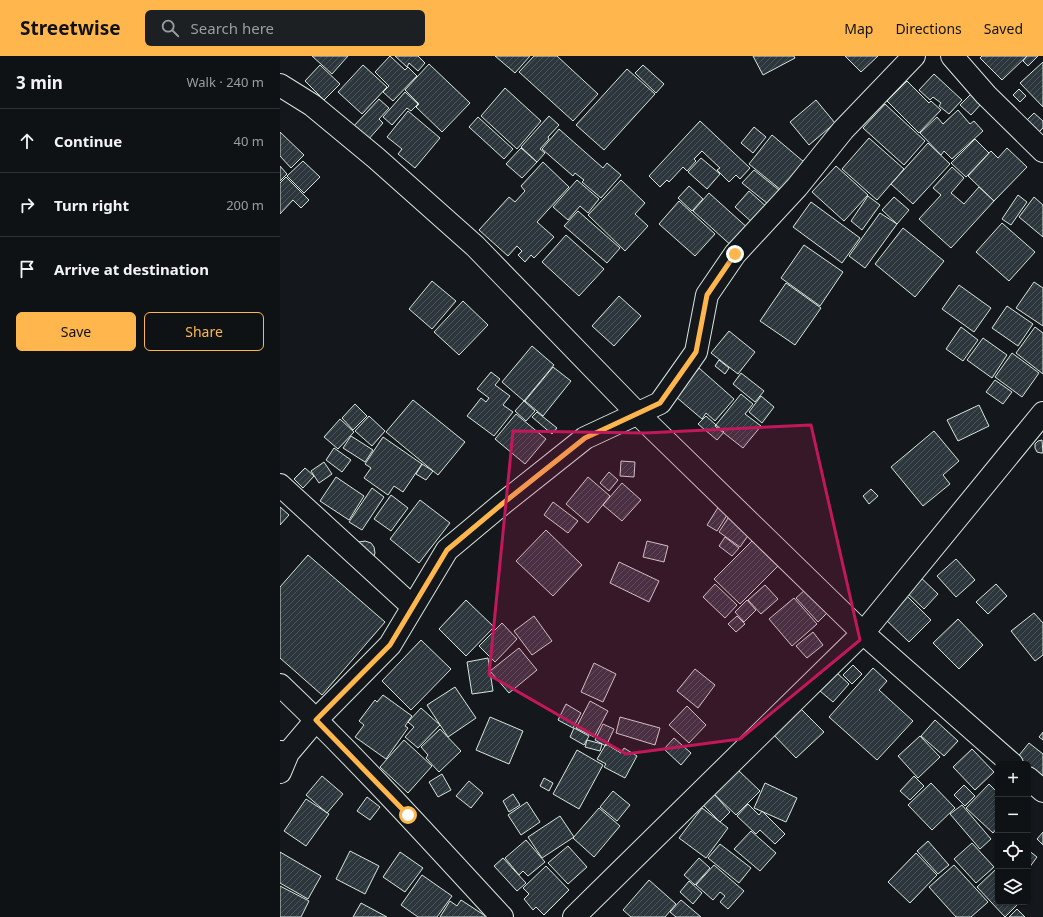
<!DOCTYPE html>
<meta charset="utf-8">
<style>
:root{--surface:#0f1215;--page:#1d2022;--text:#f1f3f6;--muted:#9b9ea0;--line:#2f3234;--accent:#ffb74d}
body{margin:0;font-family:"Noto Sans",sans-serif;background:var(--page);color:var(--text)}
.controls{position:absolute;right:12px;bottom:12px;display:grid;overflow:hidden;border-radius:6px;box-shadow:0 1px 3px #0004}
.controls button{width:36px;height:36px;display:grid;place-items:center;padding:0;border:0;border-bottom:1px solid var(--line);background:var(--surface);color:var(--text);font:20px sans-serif}
.stop{position:absolute;width:12px;height:12px;margin:-9px;border:3px solid #ffb74d;border-radius:50%;background:#fff}
.stop.end{background:#ffb74d;border-color:#fff;box-shadow:0 1px 4px #0008}
.list{margin:0;padding:0;list-style:none}
h2{display:flex;justify-content:space-between;align-items:center;height:52px;margin:0;padding:0 16px;font-size:17px}
h2 small{font-size:13px;font-weight:400;color:var(--muted)}
.list li{display:grid;grid-template-columns:26px 1fr auto;gap:12px;align-items:center;box-sizing:border-box;height:64px;padding:0 16px;border-top:1px solid var(--line)}
.list b{display:block;font-size:15px;white-space:nowrap}
.list em{font-size:13px;font-style:normal;color:var(--muted)}
.actions{display:flex;gap:8px;padding:12px 16px}
.actions a{flex:1;padding:9px 0;border:1px solid var(--accent);border-radius:6px;text-align:center;font-size:14px;color:var(--accent)}
.actions .main{background:var(--accent);color:#111}
.icon{flex:none;width:22px;height:22px;fill:none;stroke:currentColor;stroke-width:2;stroke-linecap:round;stroke-linejoin:round}
.map{position:relative;flex:none;width:763px;height:861px;overflow:hidden}
header{display:flex;align-items:center;gap:24px;box-sizing:border-box;height:56px;padding:0 20px;background:var(--accent);color:#111}
header strong{font-size:19px}
nav{display:flex;gap:22px;margin-inline-start:auto;font-size:14px}
.search{width:280px;height:36px;background:var(--page);display:flex;align-items:center;gap:10px;box-sizing:border-box;padding:0 14px;border-radius:6px;color:var(--muted);font-size:15px}
main{display:flex}
aside{flex:1;background:var(--surface)}
.map>svg:first-child{display:block}
</style>
<header>
<strong>Streetwise</strong>
<div class="search"><svg class="icon" aria-label="search" viewBox="0 0 24 24"><circle cx="10" cy="10" r="6"/><path d="M15 15l6 6"/></svg>Search here</div>
<nav><a>Map</a><a>Directions</a><a>Saved</a></nav>
</header>
<main>
<aside>
<h2>3 min<small>Walk · 240 m</small></h2>
<ul class="list">
<li><svg class="icon" aria-label="ahead" viewBox="0 0 24 24"><path d="M12 20V5M6 11l6-6 6 6"/></svg><div><b>Continue</b></div><em>40 m</em></li>
<li><svg class="icon" aria-label="right" viewBox="0 0 24 24"><path d="M7 20v-9h11M14 6l5 5-5 5"/></svg><div><b>Turn right</b></div><em>200 m</em></li>
<li><svg class="icon" aria-label="arrive" viewBox="0 0 24 24"><path d="M6 21V4h12l-3 4 3 4H6"/></svg><div><b>Arrive at destination</b></div></li>
</ul>
<div class="actions"><a class="main">Save</a><a>Share</a></div>
</aside>
<div class="map">
<svg width="763" height="861" viewBox="0 0 763 861">
<defs>
<pattern id="building-hatch" width="6" height="6" patternUnits="userSpaceOnUse"><rect width="6" height="6" fill="#2c363c"/><path d="M-1 1l2-2M0 6l6-6M5 7l2-2" fill="none" stroke="#4a5358"/></pattern>
</defs>
<rect width="100%" height="100%" fill="#14181c"/>
<!-- building -->
<path fill="url(#building-hatch)" stroke="#d8e6dc" d="M 32,0 L 68,0 L 52,18 Z
M 110,0 L 125,14 L 128,11 L 137,20 L 113,45 L 103,36 L 109,30 L 95,16 Z
M 115,0 L 138,0 L 145,7 L 138,15 L 129,7 L 127,11 Z
M 215,0 L 250,0 L 235,17 Z
M 254,0 L 277,0 L 318,38 L 293,65 L 239,16 Z
M 473,0 L 514,0 L 515,2 L 483,19 Z
M 565,0 L 598,0 L 581,16 Z
M 702,0 L 747,0 L 722,24 L 700,2 Z
M 747,0 L 758,0 L 748,10 L 743,5 Z
M 763,6 L 763,51 L 740,27 Z
M 149,8 L 190,47 L 162,76 L 136,51 L 139,48 L 125,34 Z
M 40,9 L 60,28 L 44,44 L 25,25 Z
M 83,9 L 107,31 L 82,58 L 58,36 Z
M 363,9 L 384,28 L 376,37 L 355,17 Z
M 347,13 L 375,38 L 324,94 L 296,69 Z
M 654,18 L 682,44 L 669,58 L 659,50 L 661,47 L 653,41 L 650,44 L 639,34 Z
M 627,25 L 649,47 L 651,45 L 661,54 L 639,77 L 607,45 Z
M 225,32 L 261,65 L 237,93 L 201,60 Z
M 739,33 L 746,40 L 740,46 L 733,39 Z
M 125,36 L 138,48 L 131,55 L 127,52 L 112,69 L 103,61 Z
M 692,37 L 702,47 L 691,59 L 680,49 Z
M 99,43 L 109,52 L 99,63 L 103,67 L 87,85 L 72,72 Z
M 536,44 L 555,67 L 529,89 L 510,66 Z
M 605,48 L 645,85 L 624,109 L 583,72 Z
M 678,54 L 690,68 L 694,65 L 703,75 L 672,103 L 664,95 L 661,99 L 640,77 L 657,61 L 663,68 Z
M 128,55 L 160,82 L 135,112 L 118,98 L 122,93 L 107,81 Z
M 754,57 L 763,65 L 763,72 L 756,79 L 744,67 Z
M 269,60 L 279,69 L 268,81 L 269,83 L 260,93 L 265,97 L 257,106 L 241,91 Z
M 198,61 L 233,93 L 224,103 L 189,71 Z
M 420,65 L 470,112 L 460,123 L 456,119 L 449,126 L 437,114 L 440,112 L 422,95 L 414,103 L 416,105 L 407,115 L 403,111 L 389,126 L 387,124 L 380,131 L 369,120 Z
M 474,71 L 486,81 L 473,97 L 461,87 Z
M 279,73 L 323,112 L 327,107 L 341,119 L 321,142 L 302,126 L 304,124 L 295,117 L 293,120 L 262,93 Z
M 0,76 L 24,99 L 11,112 L 0,100 Z
M 492,79 L 524,106 L 501,134 L 469,108 Z
M 589,82 L 624,113 L 597,144 L 562,113 Z
M 695,83 L 709,97 L 686,121 L 671,107 Z
M 648,87 L 670,108 L 633,148 L 611,128 Z
M 241,92 L 257,106 L 242,122 L 226,108 Z
M 727,92 L 747,111 L 714,145 L 688,120 L 711,95 L 718,102 Z
M 421,102 L 440,118 L 427,133 L 408,116 Z
M 23,105 L 40,121 L 24,137 L 7,120 Z
M 263,106 L 289,131 L 257,166 L 274,181 L 254,202 L 251,199 L 245,206 L 238,199 L 242,195 L 237,190 L 228,200 L 199,174 L 229,141 L 235,146 L 245,135 L 241,130 Z
M 0,110 L 7,118 L 0,125 Z
M 556,110 L 588,139 L 564,165 L 532,136 Z
M 672,111 L 684,122 L 671,137 L 684,148 L 699,131 L 714,145 L 671,192 L 639,163 L 661,139 L 653,132 Z
M 474,114 L 504,138 L 493,152 L 462,127 Z
M 6,121 L 29,144 L 21,152 L 13,144 L 0,158 L 0,127 Z
M 297,124 L 319,143 L 308,157 L 300,150 L 288,164 L 273,151 Z
M 341,124 L 365,147 L 355,158 L 368,170 L 345,195 L 308,159 Z
M 409,130 L 423,143 L 412,155 L 398,142 Z
M 469,135 L 488,152 L 474,168 L 455,151 Z
M 429,137 L 470,174 L 454,192 L 413,155 Z
M 738,139 L 747,146 L 731,169 L 722,163 Z
M 588,140 L 600,149 L 582,174 L 571,165 Z
M 614,141 L 629,154 L 617,168 L 602,154 Z
M 754,141 L 763,149 L 763,181 L 739,161 Z
M 399,145 L 435,178 L 415,200 L 379,168 Z
M 531,146 L 580,182 L 562,207 L 513,171 Z
M 298,155 L 340,192 L 327,207 L 284,170 Z
M 600,157 L 617,168 L 585,212 L 569,200 Z
M 722,167 L 755,196 L 729,225 L 696,196 Z
M 623,172 L 664,205 L 635,241 L 595,208 Z
M 286,179 L 324,213 L 299,240 L 262,206 Z
M 524,189 L 563,216 L 540,250 L 501,222 Z
M 152,225 L 176,245 L 152,273 L 129,253 Z
M 754,226 L 763,232 L 763,270 L 736,252 Z
M 506,227 L 541,252 L 515,289 L 480,265 Z
M 679,229 L 711,252 L 694,276 L 662,253 Z
M 339,240 L 361,260 L 334,290 L 312,270 Z
M 183,245 L 208,269 L 179,299 L 154,276 Z
M 727,250 L 753,268 L 738,290 L 712,272 Z
M 681,271 L 698,284 L 683,305 L 666,293 Z
M 755,271 L 763,277 L 763,318 L 736,297 Z
M 449,275 L 475,296 L 458,318 L 431,297 Z
M 703,282 L 727,299 L 712,322 L 687,304 Z
M 252,290 L 274,309 L 244,345 L 222,326 Z
M 732,297 L 759,317 L 742,341 L 715,321 Z
M 439,304 L 449,312 L 445,318 L 435,310 Z
M 273,311 L 291,325 L 263,360 L 245,345 Z
M 419,312 L 454,343 L 435,365 L 426,357 L 422,363 L 395,340 Z
M 211,316 L 220,323 L 215,329 L 230,340 L 223,349 L 233,356 L 214,380 L 187,360 L 201,342 L 206,346 L 209,342 L 197,333 Z
M 461,317 L 484,335 L 475,346 L 453,328 Z
M 715,324 L 732,336 L 723,348 L 706,336 Z
M 461,338 L 473,348 L 465,358 L 481,370 L 463,392 L 435,370 Z
M 481,340 L 494,351 L 482,367 L 469,356 Z
M 133,344 L 185,386 L 158,419 L 106,376 Z
M 244,345 L 255,355 L 246,365 L 235,355 Z
M 75,348 L 87,360 L 73,374 L 62,362 Z
M 699,349 L 709,370 L 678,385 L 667,364 Z
M 257,356 L 277,372 L 272,378 L 252,361 Z
M 236,358 L 266,383 L 245,408 L 215,383 Z
M 89,360 L 105,375 L 92,390 L 75,375 Z
M 426,360 L 444,376 L 437,384 L 418,368 Z
M 60,363 L 74,376 L 58,393 L 44,381 Z
M 654,375 L 679,405 L 663,419 L 670,428 L 643,450 L 611,411 Z
M 71,380 L 93,394 L 85,406 L 63,392 Z
M 103,381 L 142,408 L 123,436 L 114,430 L 108,439 L 84,422 L 91,412 L 85,408 Z
M 762,384 L 763,397 L 761,397 L 757,396 L 755,392 L 755,388 L 758,385 Z
M 54,392 L 71,404 L 62,416 L 46,404 Z
M 341,405 L 355,406 L 354,421 L 340,420 Z
M 44,406 L 52,418 L 39,427 L 31,415 Z
M 142,408 L 153,415 L 146,424 L 136,418 Z
M 25,412 L 34,420 L 23,432 L 14,423 Z
M 329,416 L 338,424 L 329,435 L 320,427 Z
M 56,421 L 84,440 L 69,464 L 40,445 Z
M 308,421 L 330,440 L 308,467 L 286,448 Z
M 342,427 L 361,444 L 342,465 L 323,449 Z
M 92,432 L 104,441 L 82,474 L 69,466 Z
M 591,433 L 598,440 L 589,448 L 583,440 Z
M 111,439 L 128,452 L 111,475 L 94,463 Z
M 140,444 L 170,467 L 139,507 L 110,483 Z
M 273,446 L 298,465 L 288,477 L 264,459 Z
M 439,450 L 449,456 L 437,475 L 427,469 Z
M 0,451 L 9,459 L 0,469 Z
M 450,459 L 472,474 L 460,491 L 439,476 Z
M 266,474 L 302,509 L 273,540 L 236,505 Z
M 445,481 L 459,492 L 452,500 L 439,490 Z
M 85,485 L 91,487 L 94,491 L 95,497 L 93,503 L 74,489 L 79,486 Z
M 367,485 L 388,490 L 384,506 L 363,501 Z
M 472,485 L 498,510 L 460,548 L 434,523 Z
M 28,499 L 105,566 L 42,639 L 0,602 L 0,531 Z
M 676,503 L 695,524 L 676,541 L 657,520 Z
M 339,506 L 379,525 L 369,546 L 330,527 Z
M 637,518 L 658,538 L 644,553 L 623,533 Z
M 435,528 L 457,549 L 445,562 L 423,541 Z
M 716,528 L 727,540 L 708,558 L 696,546 Z
M 485,529 L 498,543 L 481,558 L 468,544 Z
M 526,533 L 548,556 L 538,566 L 516,542 Z
M 625,538 L 651,564 L 629,586 L 603,561 Z
M 514,542 L 537,568 L 512,590 L 489,563 Z
M 186,544 L 214,571 L 186,600 L 159,573 Z
M 467,544 L 476,554 L 464,566 L 455,556 Z
M 754,557 L 763,567 L 763,599 L 755,605 L 731,575 Z
M 254,560 L 272,585 L 252,599 L 234,575 Z
M 457,560 L 465,568 L 456,576 L 448,568 Z
M 678,563 L 703,589 L 679,613 L 653,587 Z
M 222,567 L 237,583 L 215,606 L 199,590 Z
M 533,576 L 543,589 L 527,602 L 516,590 Z
M 141,584 L 171,613 L 131,654 L 102,625 Z
M 239,592 L 257,614 L 229,637 L 210,615 Z
M 208,602 L 213,635 L 192,638 L 187,606 Z
M 314,607 L 336,618 L 323,646 L 301,636 Z
M 573,609 L 582,618 L 572,628 L 563,619 Z
M 593,612 L 607,625 L 599,634 L 633,665 L 597,704 L 549,661 Z
M 415,613 L 435,629 L 418,652 L 397,635 Z
M 557,617 L 569,628 L 553,646 L 540,635 Z
M 175,631 L 196,662 L 168,681 L 147,649 Z
M 103,639 L 132,660 L 125,670 L 128,672 L 106,703 L 75,681 L 84,669 L 79,665 L 95,644 L 97,646 Z
M 310,645 L 328,655 L 314,681 L 296,672 Z
M 286,648 L 301,657 L 293,672 L 278,664 Z
M 407,650 L 426,669 L 409,687 L 389,669 Z
M 518,650 L 544,676 L 516,702 L 491,676 Z
M 141,652 L 160,669 L 138,692 L 125,681 L 134,671 L 128,666 Z
M 210,661 L 243,675 L 229,708 L 196,694 Z
M 340,661 L 380,672 L 375,689 L 336,677 Z
M 655,664 L 678,685 L 664,700 L 641,680 Z
M 323,668 L 334,673 L 326,690 L 315,684 Z
M 294,672 L 309,680 L 304,689 L 290,681 Z
M 160,673 L 181,695 L 159,716 L 146,702 L 148,699 L 141,691 Z
M 763,676 L 763,684 L 759,681 Z
M 640,680 L 660,701 L 638,722 L 618,700 Z
M 394,682 L 411,697 L 401,709 L 384,693 Z
M 124,684 L 152,710 L 128,737 L 100,711 Z
M 307,684 L 322,688 L 320,695 L 305,691 Z
M 749,687 L 763,698 L 763,722 L 748,713 L 748,708 L 743,708 L 736,703 Z
M 326,688 L 341,697 L 344,692 L 357,700 L 345,722 L 324,711 L 326,708 L 317,703 Z
M 692,693 L 714,716 L 695,734 L 673,711 Z
M 297,694 L 323,709 L 299,753 L 273,738 Z
M 458,714 L 480,735 L 456,759 L 434,738 Z
M 162,718 L 171,734 L 158,741 L 149,726 Z
M 42,720 L 63,738 L 47,757 L 26,739 Z
M 634,720 L 644,730 L 630,744 L 620,735 Z
M 264,722 L 273,727 L 269,735 L 260,730 Z
M 189,725 L 203,737 L 191,752 L 176,740 Z
M 485,727 L 517,742 L 506,766 L 474,752 Z
M 651,727 L 675,752 L 652,774 L 628,749 Z
M 709,728 L 718,737 L 718,771 L 713,777 L 686,752 Z
M 684,729 L 695,740 L 685,750 L 674,739 Z
M 333,735 L 350,749 L 337,765 L 320,751 Z
M 233,738 L 240,749 L 229,756 L 223,745 Z
M 434,738 L 450,756 L 440,766 L 423,749 Z
M 87,741 L 100,751 L 90,764 L 77,755 Z
M 26,743 L 49,758 L 26,790 L 4,775 Z
M 247,746 L 260,766 L 241,779 L 228,759 Z
M 468,748 L 479,759 L 482,755 L 505,778 L 495,788 L 480,774 L 476,778 L 457,760 Z
M 682,749 L 711,783 L 700,793 L 670,758 Z
M 319,752 L 340,770 L 314,801 L 293,782 Z
M 422,752 L 448,772 L 426,802 L 399,782 Z
M 280,760 L 294,781 L 262,802 L 248,781 Z
M 471,775 L 496,797 L 480,815 L 454,793 Z
M 763,776 L 763,789 L 757,783 Z
M 246,784 L 265,806 L 248,820 L 243,815 L 239,819 L 225,802 Z
M 648,785 L 669,809 L 658,818 L 637,795 Z
M 692,787 L 714,811 L 696,827 L 674,803 Z
M 440,788 L 471,812 L 459,827 L 428,802 Z
M 288,790 L 307,811 L 288,828 L 268,807 Z
M 748,794 L 757,801 L 749,812 L 748,812 Z
M 70,795 L 99,810 L 85,838 L 56,823 Z
M 0,796 L 41,820 L 28,843 L 0,827 Z
M 120,796 L 143,812 L 125,836 L 103,821 Z
M 636,797 L 657,819 L 630,847 L 608,826 Z
M 223,802 L 246,827 L 237,835 L 214,810 Z
M 419,802 L 430,812 L 415,829 L 404,819 Z
M 434,809 L 464,835 L 448,853 L 440,846 L 445,840 L 440,836 L 433,844 L 416,829 Z
M 674,809 L 708,846 L 691,861 L 676,861 L 649,831 Z
M 266,810 L 289,834 L 264,859 L 256,851 L 253,854 L 244,843 L 249,838 L 243,832 Z
M 716,813 L 718,816 L 718,846 L 740,846 L 725,861 L 697,831 Z
M 142,819 L 172,840 L 157,861 L 138,861 L 121,849 Z
M 369,824 L 396,848 L 385,861 L 351,861 L 343,854 Z
M 409,825 L 422,837 L 413,848 L 400,836 Z
M 0,830 L 29,845 L 21,861 L 0,861 Z
M 181,844 L 207,861 L 160,861 L 170,845 L 177,850 Z
M 401,844 L 421,861 L 396,861 L 390,856 Z
M 81,847 L 107,861 L 73,861 Z
M 737,853 L 745,861 L 729,861 Z"/>
<g fill="none" stroke-linecap="round" stroke-linejoin="round">
<!-- minor casing -->
<g stroke="#d8e6dc" stroke-width="24">
<path id="minor" d="M 672,0 L 706,39 L 763,95
M 0,29 L 32,49 L 96,102 L 195,190 L 357,357 L 583,577 L 732,708
M 0,429 L 133,551
M 0,629 C 78,703 149,782 222,861
M 0,696 L 8,697 L 36,664 L 110,589 L 167,494 L 222,448 L 305,382 L 380,347 L 416,296 L 427,239 L 455,198 L 517,131 L 563,74 L 634,0
M 0,716 L 8,697
M 748,722 L 763,735
M 294,861 L 583,577 L 763,357"/>
</g>
<!-- minor -->
<use href="#minor" stroke="#14181c" stroke-width="22"/>
</g>
<g fill="none" stroke-linecap="round" stroke-linejoin="round">
<!-- route -->
<path stroke="#ffb74d" stroke-width="5" d="M 128,759 L 36,664 L 110,589 L 167,494 L 222,448 L 305,382 L 380,347 L 416,296 L 427,239 L 455,198"/>
</g>
<!-- marked area -->
<path fill="#c2185b" fill-opacity="0.2" stroke="#c2185b" stroke-width="3" stroke-linejoin="round" d="M 531,369 L 580,584 L 460,683 L 346,698 L 209,619 L 233,375 L 365,377 Z"/>
</svg>
<div class="controls">
<button>+</button>
<button>−</button>
<button><svg class="icon" aria-label="locate" viewBox="0 0 24 24"><circle cx="12" cy="12" r="6"/><path d="M12 2v4M12 18v4M2 12h4M18 12h4"/></svg></button>
<button><svg class="icon" aria-label="layers" viewBox="0 0 24 24"><path d="M12 4l9 5-9 5-9-5zM3 14l9 5 9-5"/></svg></button>
</div>
<div class="stop" style="left:128px;top:759px"></div>
<div class="stop end" style="left:455px;top:198px"></div>
</div>
</main>
